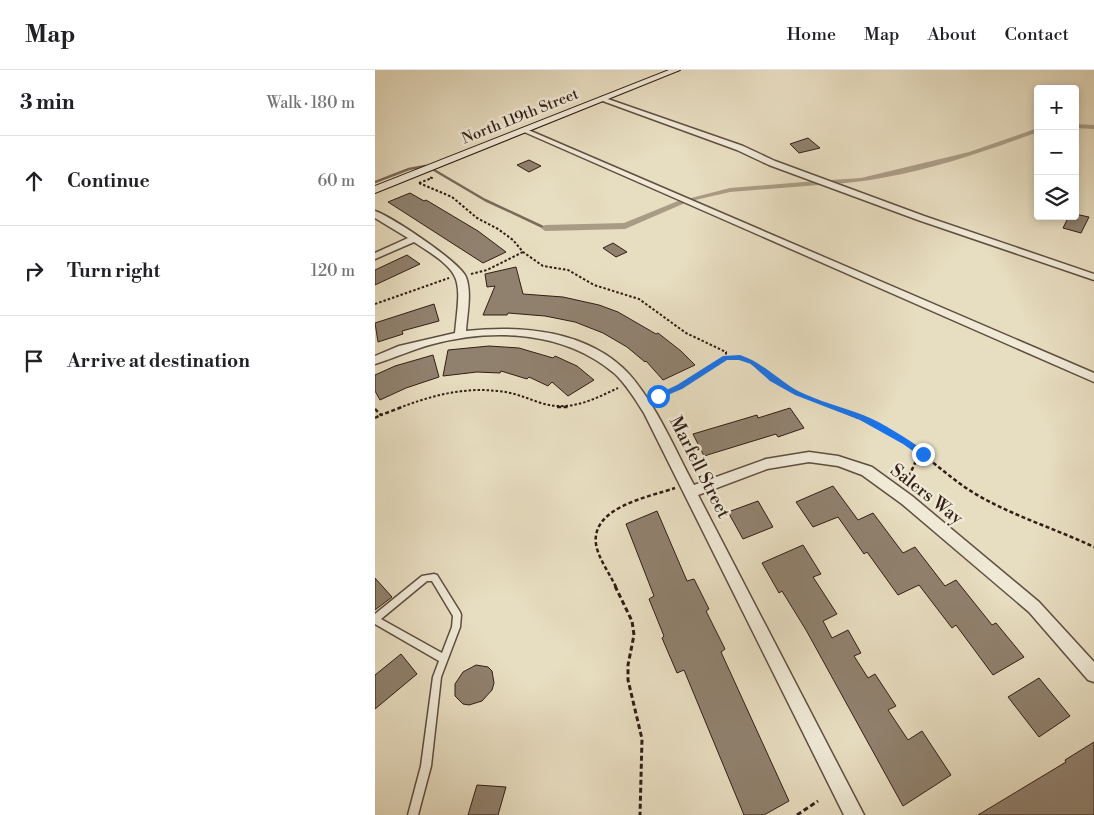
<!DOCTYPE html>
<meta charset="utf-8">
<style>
:root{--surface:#fff;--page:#f6f6f6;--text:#202124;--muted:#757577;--line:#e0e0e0}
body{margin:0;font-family:"Libre Bodoni",serif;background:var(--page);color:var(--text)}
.controls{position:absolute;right:15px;top:15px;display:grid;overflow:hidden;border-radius:5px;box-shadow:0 2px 8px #0003}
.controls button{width:45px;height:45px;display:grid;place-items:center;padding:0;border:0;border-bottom:1px solid var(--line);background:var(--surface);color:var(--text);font:25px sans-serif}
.stop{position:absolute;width:15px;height:15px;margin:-11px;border:4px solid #1a73e8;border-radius:50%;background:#fff}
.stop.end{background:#1a73e8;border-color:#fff;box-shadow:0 1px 5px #0008}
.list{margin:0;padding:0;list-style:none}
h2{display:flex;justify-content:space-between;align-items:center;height:65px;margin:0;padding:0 20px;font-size:21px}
h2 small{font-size:16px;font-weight:400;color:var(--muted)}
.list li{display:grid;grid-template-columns:32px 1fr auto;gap:15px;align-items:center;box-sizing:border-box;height:90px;padding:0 20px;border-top:1px solid var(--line)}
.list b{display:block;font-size:19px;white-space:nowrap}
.list em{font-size:16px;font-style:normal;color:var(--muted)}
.icon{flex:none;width:28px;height:28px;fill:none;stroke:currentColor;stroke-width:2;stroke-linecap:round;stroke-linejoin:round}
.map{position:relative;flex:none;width:719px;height:745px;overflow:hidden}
header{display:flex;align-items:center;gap:30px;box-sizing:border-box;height:70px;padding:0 25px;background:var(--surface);border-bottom:1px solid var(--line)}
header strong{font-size:24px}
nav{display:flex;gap:28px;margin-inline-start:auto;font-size:18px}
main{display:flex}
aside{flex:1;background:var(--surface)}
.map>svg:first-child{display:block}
</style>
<header>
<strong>Map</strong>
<nav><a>Home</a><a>Map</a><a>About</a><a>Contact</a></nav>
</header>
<main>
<aside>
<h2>3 min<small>Walk · 180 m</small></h2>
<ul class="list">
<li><svg class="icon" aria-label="ahead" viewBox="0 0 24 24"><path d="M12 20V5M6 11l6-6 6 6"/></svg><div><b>Continue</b></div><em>60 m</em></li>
<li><svg class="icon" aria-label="right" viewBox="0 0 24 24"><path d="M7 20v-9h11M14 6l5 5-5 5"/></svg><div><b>Turn right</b></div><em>120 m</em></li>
<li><svg class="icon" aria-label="arrive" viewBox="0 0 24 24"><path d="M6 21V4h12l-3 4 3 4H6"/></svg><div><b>Arrive at destination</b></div></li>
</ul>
</aside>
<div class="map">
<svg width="719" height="745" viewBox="0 0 719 745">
<rect width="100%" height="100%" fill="#e7ddc0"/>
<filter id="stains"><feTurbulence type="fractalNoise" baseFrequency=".004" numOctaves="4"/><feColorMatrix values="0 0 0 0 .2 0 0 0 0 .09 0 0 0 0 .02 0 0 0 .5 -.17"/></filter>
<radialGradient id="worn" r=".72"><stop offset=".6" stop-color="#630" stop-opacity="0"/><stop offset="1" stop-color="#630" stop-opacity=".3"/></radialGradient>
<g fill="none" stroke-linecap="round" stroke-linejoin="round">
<!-- stream -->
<path stroke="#796a59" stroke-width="2.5" d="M 59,100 L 110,130 L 170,158
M 0,112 L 34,99 L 50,96"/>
<!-- canal -->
<path fill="#a99c86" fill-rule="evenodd" d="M 700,54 L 719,55 L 719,59 L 700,58 Z
M 663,58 L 663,62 C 597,86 527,110 456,114 L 452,112 L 456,110 L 486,108 L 594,82 Z
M 441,111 L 445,113 L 444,115 L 355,122 L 316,131 L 312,129 L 355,118 Z
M 303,131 L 310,133 L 250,159 L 170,161 L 166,158 L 170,155 L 249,153 Z"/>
</g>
<!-- building -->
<path fill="#90816e" stroke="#321e16" d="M 433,68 L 445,78 L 424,83 L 415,74 Z
M 154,90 L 166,96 L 154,102 L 142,95 Z
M 35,123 L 49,131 L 51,130 L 103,161 L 131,182 L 108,193 L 13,132 Z
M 700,144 L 714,147 L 706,163 L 688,158 L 694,146 L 700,146 Z
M 238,173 L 252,182 L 241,187 L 228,178 Z
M 32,185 L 45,194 L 0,215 L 0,200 Z
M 141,197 L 148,224 L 188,227 L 224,235 L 243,242 L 281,264 L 283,263 L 306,281 L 320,295 L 288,310 L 271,291 L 270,292 L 252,277 L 228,263 L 200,252 L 170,246 L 133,243 L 132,245 L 108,245 L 120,216 L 112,217 L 110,204 Z
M 59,234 L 64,251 L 27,261 L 28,264 L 3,272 L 0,253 Z
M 114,276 L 144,278 L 178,288 L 180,286 L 202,296 L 219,310 L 193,326 L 177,312 L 173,316 L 154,307 L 152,309 L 126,301 L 125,303 L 102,302 L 68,306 L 73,280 Z
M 58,285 L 64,307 L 31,318 L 5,330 L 0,321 L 0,305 L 20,296 Z
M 415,338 L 429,358 L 403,367 L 401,364 L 329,386 L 318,364 L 382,345 L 383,348 Z
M 458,416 L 483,450 L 498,443 L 528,483 L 540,477 L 570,516 L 581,510 L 617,555 L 621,553 L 649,587 L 618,605 L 581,555 L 577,558 L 544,515 L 523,525 L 492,482 L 489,484 L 463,447 L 438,457 L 421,432 Z
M 383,431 L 398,457 L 368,469 L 353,442 Z
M 282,441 L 312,511 L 319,509 L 334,539 L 331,541 L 350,579 L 346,582 L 414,731 L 389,745 L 369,745 L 309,600 L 302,603 L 287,568 L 289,566 L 274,529 L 279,526 L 251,454 Z
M 428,475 L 446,504 L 438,507 L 462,544 L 448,551 L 457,568 L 473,560 L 486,583 L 479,586 L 493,608 L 500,604 L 521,636 L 513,640 L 533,670 L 547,661 L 576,705 L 528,736 L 431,560 L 407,521 L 404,523 L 387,493 Z
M 0,508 L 17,527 L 0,540 Z
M 26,584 L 42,604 L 0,639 L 0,605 Z
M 101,595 L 113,597 L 117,601 L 119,613 L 117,620 L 107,631 L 94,635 L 88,634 L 80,626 L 80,614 L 88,602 Z
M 664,608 L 695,646 L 664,667 L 633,627 Z
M 719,672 L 719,745 L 603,745 L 691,692 L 690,690 Z
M 102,715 L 131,717 L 123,745 L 93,745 Z"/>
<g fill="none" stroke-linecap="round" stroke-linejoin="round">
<!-- lane casing -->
<g stroke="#5f4e40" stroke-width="3">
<path id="lane" d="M 59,504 L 62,505 L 85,542 L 86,545 L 85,557 L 66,607 L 56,696 L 43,745 L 33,745 L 46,696 L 58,607 L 64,591 L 0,554 L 0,544 L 47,506 ZM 52,511 L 57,511 L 78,546 L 77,557 L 67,583 L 6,549 Z"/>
</g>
<!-- street casing -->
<g stroke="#5f4e40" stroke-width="3">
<path id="street" d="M 227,27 L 368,76 L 400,91 L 549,146 L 719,204 L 719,210 L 543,150 L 394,95 L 362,80 L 225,30 L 224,29 Z
M 147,59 L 151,59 L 719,303 L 719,312 L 147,61 Z
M 0,141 C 17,147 84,191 91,207 C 97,223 92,244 91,261 C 146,255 213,260 254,304 C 282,336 299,378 319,415 L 391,389 L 434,382 L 463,386 L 497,397 L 537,426 L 664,532 L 719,592 L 719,612 L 713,610 L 654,542 L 527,434 L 487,405 L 463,396 L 434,392 L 392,399 L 323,425 L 489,745 L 469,745 L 269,343 C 260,329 251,314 239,303 C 189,261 119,258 58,274 C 38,279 20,288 0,294 L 0,286 L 24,276 L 80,263 C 86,206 89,204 39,172 L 0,189 L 0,183 L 33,168 L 0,148 Z"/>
</g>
<!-- secondary casing -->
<g stroke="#321e16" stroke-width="2">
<path id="secondary" d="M 294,0 L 305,0 L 0,123 L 0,116 Z"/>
</g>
<!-- path-far2 -->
<path stroke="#321e16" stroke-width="2" stroke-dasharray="2.5 2" stroke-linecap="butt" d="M 44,113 L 77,127 L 102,148 L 123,159 L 138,170 L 148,182 L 168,196 L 193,200 L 219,215 L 264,229 L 311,263 L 351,282 L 351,287 L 310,314 L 283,326
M 44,113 L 57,108 L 54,107
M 96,204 L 112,200 L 148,182
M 0,234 L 74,208
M 351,287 L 371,289 L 398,309 L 422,323 L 459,338
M 24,338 C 55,326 88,317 122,321 C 138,322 151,328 166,333 C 195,342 217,330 243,318"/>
<!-- path-far1 -->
<path stroke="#321e16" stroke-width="2.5" stroke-dasharray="4 2.5" stroke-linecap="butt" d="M 182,337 L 194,337
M 456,337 C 485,348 515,360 541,379 C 562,395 581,413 604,426 C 641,447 681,459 719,477
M 0,339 L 6,345 L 27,337
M 0,348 L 6,345
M 529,411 L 535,404 L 545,382
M 241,517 C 235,504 223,488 221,474 C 216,437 274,427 300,418"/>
<!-- path -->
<path stroke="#321e16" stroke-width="3" stroke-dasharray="5 3" stroke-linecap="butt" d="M 240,516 L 257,551 L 259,565 L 253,595 L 253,610 L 267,669 L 265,745
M 422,745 L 443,731"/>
<!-- lane -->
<use href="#lane" fill="#efe9d6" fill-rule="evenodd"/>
<!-- street -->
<use href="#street" fill="#efe9d6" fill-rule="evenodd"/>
<!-- secondary -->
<use href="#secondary" fill="#efe9d6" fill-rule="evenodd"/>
</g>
<!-- route -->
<path fill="#1a73e8" d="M 365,285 C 387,292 403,310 423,321 C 443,331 467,337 488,345 C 510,354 531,368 551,382 L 551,386 L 545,386 L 528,374 L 485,350 L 420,325 L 395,311 L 376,294 L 364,290 L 352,290 L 307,319 L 283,329 L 279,326 L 302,315 L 348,286 Z"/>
<g text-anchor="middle" stroke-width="5" stroke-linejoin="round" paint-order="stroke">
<!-- far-street labels -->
<g font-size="15" fill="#321e16" stroke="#efe9d6">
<text transform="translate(145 46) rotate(-22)" y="5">North 119th Street</text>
</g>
<!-- street labels -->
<g font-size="18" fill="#321e16" stroke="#efe9d6">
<text transform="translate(325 397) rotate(63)" y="6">Marfell Street</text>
<text transform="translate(552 424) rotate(38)" y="6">Salers Way</text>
</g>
</g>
<rect width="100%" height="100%" filter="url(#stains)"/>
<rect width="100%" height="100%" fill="url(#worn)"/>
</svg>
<div class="controls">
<button>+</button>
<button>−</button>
<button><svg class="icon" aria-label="layers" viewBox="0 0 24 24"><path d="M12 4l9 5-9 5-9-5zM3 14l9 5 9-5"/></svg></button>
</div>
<div class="stop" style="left:283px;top:326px"></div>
<div class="stop end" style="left:548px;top:384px"></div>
</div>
</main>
